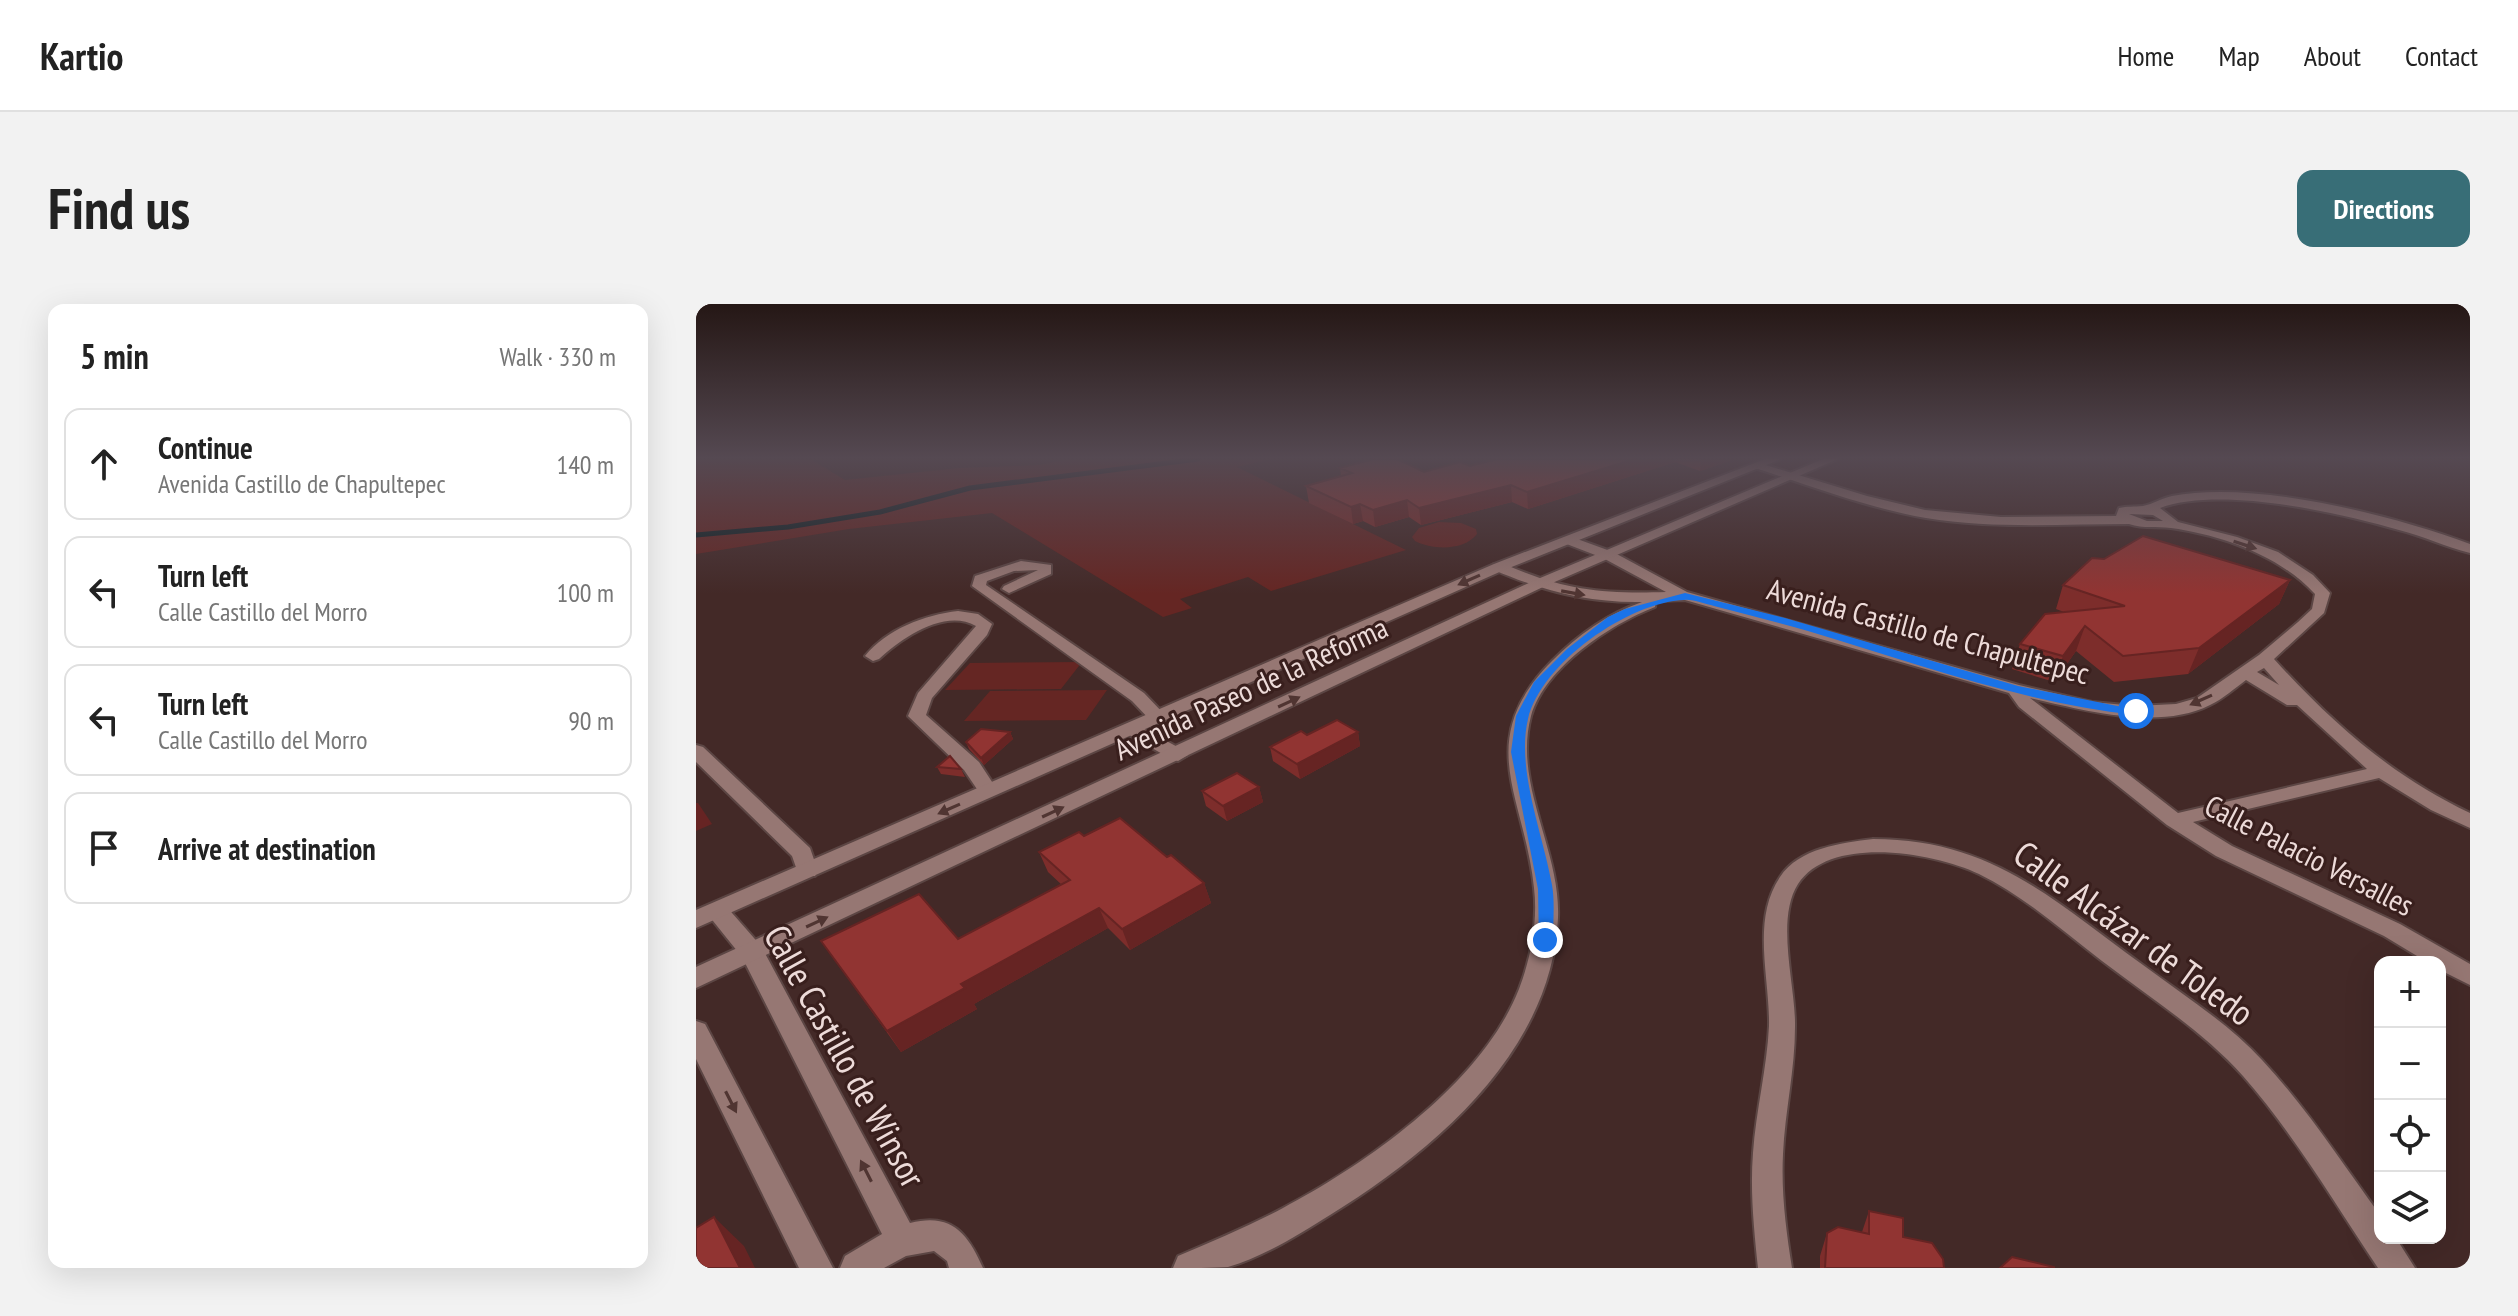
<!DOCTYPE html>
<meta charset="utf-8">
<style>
:root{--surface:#fff;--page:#f2f2f2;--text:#222;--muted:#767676;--line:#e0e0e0;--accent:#386e77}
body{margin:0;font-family:"PT Sans Narrow",sans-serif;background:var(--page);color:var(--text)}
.controls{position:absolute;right:24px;bottom:24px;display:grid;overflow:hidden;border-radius:16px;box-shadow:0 8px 32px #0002}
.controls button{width:72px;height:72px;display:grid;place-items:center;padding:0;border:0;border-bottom:2px solid var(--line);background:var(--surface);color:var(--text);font:40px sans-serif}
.stop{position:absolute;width:24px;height:24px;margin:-18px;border:6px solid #1a73e8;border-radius:50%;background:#fff}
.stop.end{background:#1a73e8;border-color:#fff;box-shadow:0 2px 8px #0008}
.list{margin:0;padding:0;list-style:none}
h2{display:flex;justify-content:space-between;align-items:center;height:104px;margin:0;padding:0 32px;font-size:34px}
h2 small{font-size:26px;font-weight:400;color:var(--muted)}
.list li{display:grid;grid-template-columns:52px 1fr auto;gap:24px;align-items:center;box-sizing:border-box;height:112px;margin:0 16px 16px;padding:0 16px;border:2px solid var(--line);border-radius:16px}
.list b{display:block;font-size:30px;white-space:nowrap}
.list p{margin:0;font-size:26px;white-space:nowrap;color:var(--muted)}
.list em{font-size:26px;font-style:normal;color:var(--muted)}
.icon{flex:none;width:44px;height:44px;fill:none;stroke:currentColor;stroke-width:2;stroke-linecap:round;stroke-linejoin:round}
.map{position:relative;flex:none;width:1774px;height:964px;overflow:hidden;border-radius:16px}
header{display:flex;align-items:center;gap:48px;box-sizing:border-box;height:112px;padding:0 40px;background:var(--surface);border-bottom:2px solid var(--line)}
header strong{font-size:38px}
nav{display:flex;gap:44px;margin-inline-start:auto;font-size:28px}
.intro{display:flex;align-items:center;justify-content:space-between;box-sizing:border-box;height:192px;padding:0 48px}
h1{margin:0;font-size:56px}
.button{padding:20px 36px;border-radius:16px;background:var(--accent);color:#fff;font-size:28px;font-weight:700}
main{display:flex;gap:48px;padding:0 48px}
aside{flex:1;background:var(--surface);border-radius:16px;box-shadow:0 8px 32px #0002}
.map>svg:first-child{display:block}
</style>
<header>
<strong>Kartio</strong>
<nav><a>Home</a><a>Map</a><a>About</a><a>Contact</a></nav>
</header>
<div class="intro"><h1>Find us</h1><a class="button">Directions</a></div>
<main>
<aside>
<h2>5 min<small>Walk · 330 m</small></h2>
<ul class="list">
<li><svg class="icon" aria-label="ahead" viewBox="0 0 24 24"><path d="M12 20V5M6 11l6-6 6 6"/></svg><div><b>Continue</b><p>Avenida Castillo de Chapultepec</p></div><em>140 m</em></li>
<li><svg class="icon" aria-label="left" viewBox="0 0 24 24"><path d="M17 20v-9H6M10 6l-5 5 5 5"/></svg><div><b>Turn left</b><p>Calle Castillo del Morro</p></div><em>100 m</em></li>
<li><svg class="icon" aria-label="left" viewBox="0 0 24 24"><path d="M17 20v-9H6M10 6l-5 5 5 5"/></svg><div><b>Turn left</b><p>Calle Castillo del Morro</p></div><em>90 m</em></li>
<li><svg class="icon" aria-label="arrive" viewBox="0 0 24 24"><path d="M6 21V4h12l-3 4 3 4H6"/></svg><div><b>Arrive at destination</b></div></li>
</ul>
</aside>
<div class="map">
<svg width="1774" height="964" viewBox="0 0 1774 964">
<rect width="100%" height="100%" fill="#432927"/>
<!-- green -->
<path fill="#652623" d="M 0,155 L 114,155 L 149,176 L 263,164 L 344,161 L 372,155 L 575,155 L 541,163 L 710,246 L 575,287 L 552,273 L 484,295 L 496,304 L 467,313 L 296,209 L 153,225 L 0,250 Z
M 743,218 L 765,219 L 780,225 L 781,230 C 768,247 737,246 719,237 L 716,233 L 723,224 Z
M 386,358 L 365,385 L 249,386 L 274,359 Z
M 411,386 L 390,416 L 268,417 L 294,387 Z"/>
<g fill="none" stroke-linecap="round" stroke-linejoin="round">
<!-- stream -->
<path stroke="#0f2125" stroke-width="5" d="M 0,231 L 92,223 L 184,208 L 274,184 L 502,155"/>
<!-- street casing -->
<g stroke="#5c4644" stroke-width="4">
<path id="street" d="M 1063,159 L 1171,192 L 1229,206 L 1305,213 L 1420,212 L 1423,204 C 1431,202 1438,203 1447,202 C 1457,200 1466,194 1476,192 C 1559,176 1696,211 1774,240 L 1774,249 C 1750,243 1727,232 1703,226 C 1640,208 1525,182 1464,204 L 1482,218 L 1541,233 L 1582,248 L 1617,271 L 1634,289 L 1628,309 L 1578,355 C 1636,419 1696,472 1774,509 L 1774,524 L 1735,506 L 1683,474 L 1497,518 L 1536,542 L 1704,620 L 1774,660 L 1774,681 L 1744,666 L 1744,658 L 1731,658 L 1688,632 L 1520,552 L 1471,521 L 1323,403 L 1313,389 L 989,296 L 960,297 L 959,303 C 915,320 849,363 835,412 C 817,481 865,546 862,614 C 856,747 739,846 634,911 C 604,930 567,953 532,963 C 516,964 494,964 477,964 L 482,952 C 517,937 553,922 587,904 C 672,859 787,778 823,685 C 835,654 842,617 838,584 C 829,493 776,437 856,357 C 882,331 911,310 946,298 C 892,299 847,287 798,266 L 798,260 L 808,260 C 868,286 905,290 970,288 L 907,254 L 868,239 L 866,236 L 873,232 L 917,248 L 991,288 L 1323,381 L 1396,398 L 1440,402 L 1480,400 L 1501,394 L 1563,351 L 1602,318 L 1616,305 L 1619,290 C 1584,252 1526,231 1475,224 C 1460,222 1448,225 1433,220 C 1365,220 1297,225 1230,214 C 1172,204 1115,182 1059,164 L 1059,160 ZM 1433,210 L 1457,211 L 1467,217 L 1451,217 ZM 1568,364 L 1583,381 L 1561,368 ZM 1550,376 L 1591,401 L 1601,401 L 1671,465 L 1482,509 L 1334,394 C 1387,406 1463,427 1514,401 C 1527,395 1539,384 1550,376 Z
M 325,257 L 355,261 L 355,270 L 313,289 L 306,285 L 308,282 L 342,266 L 318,267 L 291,277 L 290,281 L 448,389 L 468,410 L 471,414 L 468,418 L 456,418 L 436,397 L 276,282 L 279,272 Z
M 262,307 L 282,310 L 296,320 L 291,331 L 236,394 L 230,411 L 283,458 L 302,487 L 292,493 L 285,491 L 268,466 L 212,412 L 222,389 L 280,322 C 248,304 205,335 183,355 L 177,357 L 169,352 C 191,325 228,311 262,307 Z
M 437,419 L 489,447 L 492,451 L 482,457 L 475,455 L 430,429 L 428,425 L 430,421 Z
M 0,441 L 7,443 L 114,544 L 122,567 L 119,572 L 103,572 L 96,552 L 0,458 Z
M 1177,535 C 1295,535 1356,595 1447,661 C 1487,691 1532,719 1566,756 C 1610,803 1646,859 1684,911 L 1684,934 L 1700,934 L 1719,964 L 1682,964 C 1639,900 1598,830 1547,772 C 1507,727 1453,693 1406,657 C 1367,627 1328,592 1283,570 C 1239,549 1135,530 1102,580 C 1079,616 1100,683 1099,723 C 1099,766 1089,807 1087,850 C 1085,888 1090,926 1096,964 L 1062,964 C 1058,926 1054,887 1057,849 C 1060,806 1071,764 1073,722 C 1074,674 1055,616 1084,573 C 1103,544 1145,539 1177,535 Z
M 21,599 L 29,601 L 65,642 L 214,919 C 256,908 272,930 287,964 L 253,964 L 251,957 L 238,947 L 210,952 L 188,964 L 144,964 L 149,952 L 186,930 L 46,653 L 9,607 L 13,601 Z
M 0,717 L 9,720 L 137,964 L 103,964 L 0,755 Z"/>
</g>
<!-- secondary casing -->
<g stroke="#5c4644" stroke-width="4">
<path id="secondary" d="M 1069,155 L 1085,155 L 808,266 L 0,624 L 0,606 L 798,260 Z
M 1127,155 L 1142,155 L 847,283 L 0,684 L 0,663 L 837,277 Z"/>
</g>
<!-- street -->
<use href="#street" fill="#967773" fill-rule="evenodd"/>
<!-- secondary -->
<use href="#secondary" fill="#967773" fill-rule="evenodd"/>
</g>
<!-- wall -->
<path fill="#7d2d2b" d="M 801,155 L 1038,155 L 1004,167 L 979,158 L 832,205 L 816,198 L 725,221 L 713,213 L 679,223 L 667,217 L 657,220 L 613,199 L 610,182 L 645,172 L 644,164 L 728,168 L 774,162 Z
M 1594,276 L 1583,300 L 1492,370 L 1418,378 L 1380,347 L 1358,378 L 1316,365 L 1324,340 L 1368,308 L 1360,305 L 1367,281 Z
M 314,428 L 317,435 L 288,461 L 273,445 L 270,438 Z
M 662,428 L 664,442 L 604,475 L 577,457 L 574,443 Z
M 241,463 L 265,465 L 269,473 L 245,470 Z
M 563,483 L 567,498 L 531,517 L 510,502 L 506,487 Z
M 388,532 L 471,553 L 508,579 L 515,599 L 434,646 L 412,624 L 278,700 L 281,705 L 205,748 L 125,637 L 262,635 L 366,581 L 352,568 L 343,548 Z
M 1173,907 L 1207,933 L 1248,964 L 1124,964 L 1124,952 L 1131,929 L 1166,928 Z"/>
<!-- shaded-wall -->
<path fill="#662423" d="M 939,155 L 979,155 L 979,158 L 832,205 L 831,188 Z
M 1005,155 L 1038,155 L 1004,167 Z
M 815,181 L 816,198 L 725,221 L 723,204 Z
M 711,196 L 713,213 L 679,223 L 677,206 Z
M 664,200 L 667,217 L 657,220 L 655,203 Z
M 1594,276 L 1583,300 L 1492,370 L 1503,344 Z
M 1389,322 L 1380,347 L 1358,378 L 1367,352 Z
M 314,428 L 317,435 L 288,461 L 285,454 Z
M 662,428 L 664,442 L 604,475 L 601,460 Z
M 563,483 L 567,498 L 531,517 L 527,502 Z
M 0,499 L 2,499 L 16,520 L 0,527 Z
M 508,579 L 515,599 L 434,646 L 426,625 Z
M 403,604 L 412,624 L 278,700 L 281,705 L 205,748 L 191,727 L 265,680 Z
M 18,913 L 48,942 L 59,964 L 44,964 Z"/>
<!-- building -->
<path fill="#913432" stroke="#662423" stroke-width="2" d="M 677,155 L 701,155 L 728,168 L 764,158 L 774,162 L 801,155 L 939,155 L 831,188 L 815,181 L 723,204 L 711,196 L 677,206 L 664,200 L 655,203 L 610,182 L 656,169 L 644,164 Z
M 1447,232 L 1594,276 L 1503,344 L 1427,352 L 1389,322 L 1367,352 L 1324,340 L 1349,310 L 1429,302 L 1367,281 L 1396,254 L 1408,255 Z
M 641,416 L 662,428 L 601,460 L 574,443 L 605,427 L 611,431 Z
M 285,425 L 314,428 L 285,454 L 270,438 Z
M 254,452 L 265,465 L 241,463 Z
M 541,469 L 563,483 L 527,502 L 506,487 Z
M 424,514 L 471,553 L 475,551 L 508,579 L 426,625 L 403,604 L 265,680 L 269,684 L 191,727 L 125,637 L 223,590 L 262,635 L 374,576 L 343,548 L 383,528 L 388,532 Z
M 1173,907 L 1207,914 L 1207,933 L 1236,939 L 1247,955 L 1248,964 L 1129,964 L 1131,929 L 1142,923 L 1173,930 Z
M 18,913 L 44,964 L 0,964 L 0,924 Z
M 1316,953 L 1358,963 L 1358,964 L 1304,964 Z"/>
<!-- one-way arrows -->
<defs><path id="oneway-solid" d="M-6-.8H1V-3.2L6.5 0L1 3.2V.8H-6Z" transform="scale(2)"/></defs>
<g fill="#503532">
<use href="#oneway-solid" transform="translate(1549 241) rotate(18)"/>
<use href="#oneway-solid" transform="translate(773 276) rotate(156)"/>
<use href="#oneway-solid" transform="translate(877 289) rotate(10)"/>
<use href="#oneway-solid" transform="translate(1505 396) rotate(156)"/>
<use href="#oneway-solid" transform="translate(593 398) rotate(-25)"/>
<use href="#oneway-solid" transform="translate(253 505) rotate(156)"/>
<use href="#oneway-solid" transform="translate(357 508) rotate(-25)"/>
<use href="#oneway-solid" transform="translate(121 618) rotate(-25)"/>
<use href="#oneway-solid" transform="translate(35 798) rotate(63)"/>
<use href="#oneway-solid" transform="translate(170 867) rotate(-117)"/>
</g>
<!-- sky -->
<linearGradient id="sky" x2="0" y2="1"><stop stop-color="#251715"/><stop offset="0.53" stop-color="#554952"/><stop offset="1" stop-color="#554952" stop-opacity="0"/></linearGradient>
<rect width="1774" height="290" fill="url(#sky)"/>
<!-- route -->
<path fill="#1a73e8" d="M 989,289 L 1089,314 L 1322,382 L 1446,407 L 1440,411 C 1328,399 1219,359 1112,327 C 1080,318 1049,310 1018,302 C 1009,300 997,295 988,296 C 933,298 845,359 832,415 C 820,465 847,530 856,581 C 859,598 857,618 857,636 L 855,640 L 843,640 L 842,585 L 815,448 L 820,412 L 838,378 L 871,345 L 912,313 L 929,305 Z"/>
<g text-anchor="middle" stroke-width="6" stroke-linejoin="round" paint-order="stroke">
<!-- street labels -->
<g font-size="30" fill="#eddbd9" stroke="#391f1d">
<text transform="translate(1232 328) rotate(15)" y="10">Avenida Castillo de Chapultepec</text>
<text transform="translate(555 385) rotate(-25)" y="10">Avenida Paseo de la Reforma</text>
<text transform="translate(1613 552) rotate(27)" y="10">Calle Palacio Versalles</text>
</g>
<!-- near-street labels -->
<g font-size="36" fill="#eddbd9" stroke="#391f1d">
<text transform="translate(1438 629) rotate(36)" y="13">Calle Alcázar de Toledo</text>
<text transform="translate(149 752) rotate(61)" y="13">Calle Castillo de Winsor</text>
</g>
</g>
</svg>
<div class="controls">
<button>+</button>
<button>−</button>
<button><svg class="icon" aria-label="locate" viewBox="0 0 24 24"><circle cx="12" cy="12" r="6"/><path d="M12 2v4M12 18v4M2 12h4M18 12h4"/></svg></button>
<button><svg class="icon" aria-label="layers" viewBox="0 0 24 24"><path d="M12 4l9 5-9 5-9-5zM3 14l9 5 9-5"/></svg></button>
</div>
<div class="stop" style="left:1440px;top:407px"></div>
<div class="stop end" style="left:849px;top:636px"></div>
</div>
</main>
